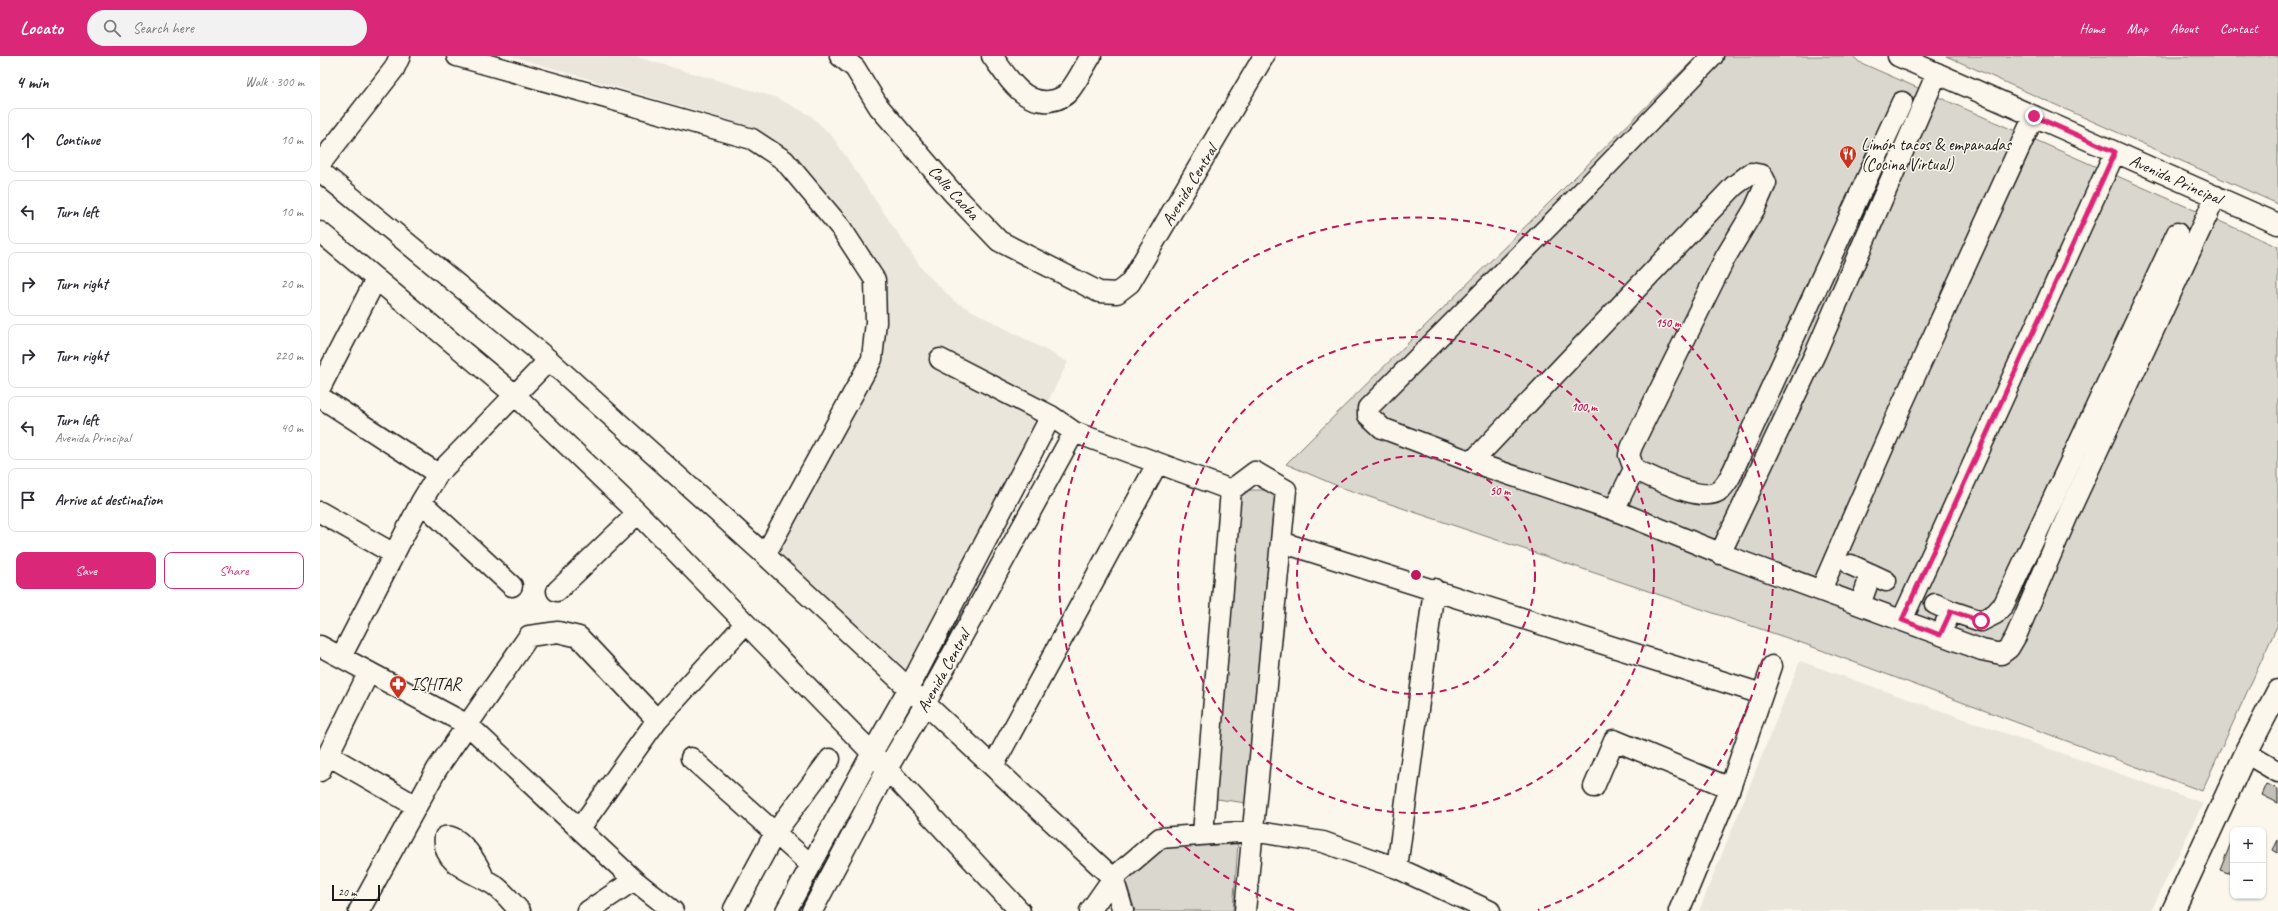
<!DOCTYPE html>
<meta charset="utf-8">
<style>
:root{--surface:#fff;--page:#f2f2f3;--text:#2b2b33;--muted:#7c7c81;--line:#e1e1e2;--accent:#db2777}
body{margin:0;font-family:Caveat,sans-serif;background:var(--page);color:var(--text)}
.controls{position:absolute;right:12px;bottom:12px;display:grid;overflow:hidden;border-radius:8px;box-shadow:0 1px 3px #0004}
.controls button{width:36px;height:36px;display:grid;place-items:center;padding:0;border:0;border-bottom:1px solid var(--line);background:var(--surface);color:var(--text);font:20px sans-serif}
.scale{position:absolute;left:12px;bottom:10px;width:48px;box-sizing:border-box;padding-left:4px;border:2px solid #1c1c1c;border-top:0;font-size:11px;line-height:14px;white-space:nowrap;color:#1c1c1c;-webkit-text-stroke:3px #fbf7ec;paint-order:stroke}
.stop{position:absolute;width:12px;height:12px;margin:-9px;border:3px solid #db2777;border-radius:50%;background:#fff}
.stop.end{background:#db2777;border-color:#fff;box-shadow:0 1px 4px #0008}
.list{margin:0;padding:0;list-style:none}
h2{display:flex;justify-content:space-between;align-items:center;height:52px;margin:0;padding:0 16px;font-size:17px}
h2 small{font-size:13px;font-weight:400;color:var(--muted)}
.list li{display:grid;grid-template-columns:26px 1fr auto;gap:12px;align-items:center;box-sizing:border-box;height:64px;margin:0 8px 8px;padding:0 8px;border:1px solid var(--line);border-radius:8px}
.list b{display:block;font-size:15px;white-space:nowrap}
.list p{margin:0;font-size:13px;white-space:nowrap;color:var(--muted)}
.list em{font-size:13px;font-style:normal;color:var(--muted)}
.actions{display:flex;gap:8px;padding:12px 16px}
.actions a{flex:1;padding:9px 0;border:1px solid var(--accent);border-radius:8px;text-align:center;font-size:14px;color:var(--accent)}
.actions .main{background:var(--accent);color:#fff}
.icon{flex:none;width:22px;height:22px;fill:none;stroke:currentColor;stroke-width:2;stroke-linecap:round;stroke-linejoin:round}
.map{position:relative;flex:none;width:1958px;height:855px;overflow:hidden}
header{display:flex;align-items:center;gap:24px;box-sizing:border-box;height:56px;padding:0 20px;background:var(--accent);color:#fff}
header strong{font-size:19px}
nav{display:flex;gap:22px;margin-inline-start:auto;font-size:14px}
.search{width:280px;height:36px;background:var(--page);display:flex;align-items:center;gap:10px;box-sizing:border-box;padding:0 14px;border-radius:22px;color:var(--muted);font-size:15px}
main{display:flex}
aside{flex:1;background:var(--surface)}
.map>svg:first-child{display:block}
</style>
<header>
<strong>Locato</strong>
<div class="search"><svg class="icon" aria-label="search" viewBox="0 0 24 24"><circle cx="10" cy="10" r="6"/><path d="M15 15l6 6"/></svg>Search here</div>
<nav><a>Home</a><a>Map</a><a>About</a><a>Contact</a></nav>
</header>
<main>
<aside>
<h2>4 min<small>Walk · 300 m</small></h2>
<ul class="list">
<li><svg class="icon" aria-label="ahead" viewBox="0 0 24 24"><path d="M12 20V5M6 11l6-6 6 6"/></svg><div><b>Continue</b></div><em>10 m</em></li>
<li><svg class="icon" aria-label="left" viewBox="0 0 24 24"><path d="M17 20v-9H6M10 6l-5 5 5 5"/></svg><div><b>Turn left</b></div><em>10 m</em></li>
<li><svg class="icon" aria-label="right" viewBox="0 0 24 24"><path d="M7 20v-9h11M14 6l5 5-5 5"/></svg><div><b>Turn right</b></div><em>20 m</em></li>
<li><svg class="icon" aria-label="right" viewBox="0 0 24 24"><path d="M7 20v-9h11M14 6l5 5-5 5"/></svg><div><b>Turn right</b></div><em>220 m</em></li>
<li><svg class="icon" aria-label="left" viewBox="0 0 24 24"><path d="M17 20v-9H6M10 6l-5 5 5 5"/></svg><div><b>Turn left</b><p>Avenida Principal</p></div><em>40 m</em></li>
<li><svg class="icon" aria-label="arrive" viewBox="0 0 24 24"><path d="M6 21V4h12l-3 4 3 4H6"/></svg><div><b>Arrive at destination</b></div></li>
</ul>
<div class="actions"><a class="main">Save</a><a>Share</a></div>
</aside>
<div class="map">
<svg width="1958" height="855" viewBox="0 0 1958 855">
<rect width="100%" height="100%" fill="#fbf7ec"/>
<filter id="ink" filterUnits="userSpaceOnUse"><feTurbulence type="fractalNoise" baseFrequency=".025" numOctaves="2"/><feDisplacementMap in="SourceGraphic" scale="8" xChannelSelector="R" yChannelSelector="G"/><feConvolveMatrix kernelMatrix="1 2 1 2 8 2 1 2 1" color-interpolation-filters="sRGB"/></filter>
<g filter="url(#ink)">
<!-- built -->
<path fill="#eae6dc" d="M 191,0 L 313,0 L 455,41 L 490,59 L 512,80 L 602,213 L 634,245 L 748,306 L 589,616 L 456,497 L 560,306 L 563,218 L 469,96 L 429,70 Z
M 1480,605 L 1883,747 L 1831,855 L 1379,855 Z"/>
<!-- green -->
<path fill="#dad7ce" stroke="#7b7a75" d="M 1377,0 L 1533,0 L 1539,6 L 1958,191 L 1958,568 L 1882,735 L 1482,587 L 1020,431 L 966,408 Z
M 1626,0 L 1958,0 L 1958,148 Z
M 911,434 L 966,434 L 934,748 L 897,743 L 886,744 Z
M 918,788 L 913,855 L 815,855 L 806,825 L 841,792 Z"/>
<!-- building -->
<path fill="#c3c0b8" stroke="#1c1c1c" d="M 1947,728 L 1958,733 L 1958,747 L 1942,739 Z
M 1913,782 L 1913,811 L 1908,817 L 1900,814 Z
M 1958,784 L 1958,797 L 1953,794 Z"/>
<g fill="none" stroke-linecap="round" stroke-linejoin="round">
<!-- minor casing -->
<g stroke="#1c1c1c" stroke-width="23">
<path id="minor" d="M 137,0 L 432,83 L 464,104 L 521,172 L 555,224 L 556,266 L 552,303 L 445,499
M 520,0 L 535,12 L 559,51 L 632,136 L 679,185 L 779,236 L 797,237 L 810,227 L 944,0
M 672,0 C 686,19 702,48 729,45 C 737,44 745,41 750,34 C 758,24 764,11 771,0
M 1578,0 L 1958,168
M 0,108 L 74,13 L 80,0
M 0,115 L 229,304 L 445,499 L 793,822 L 803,855
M 0,176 L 195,339 L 318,457 L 552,697 L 700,855
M 620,303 L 731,360 L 754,376 L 911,434
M 0,332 L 56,223
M 0,341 L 118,418
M 1152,406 L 1414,130 L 1431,117 L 1442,119 L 1446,127 L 1435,152 L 1405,202 L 1312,390 L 1309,399 L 1314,413 L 1294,454 L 1412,502 L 1662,594 L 1681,598 L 1689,592 L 1696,580 L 1750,454 L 1896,140
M 1314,413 C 1333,421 1384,450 1401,433 C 1411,424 1416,407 1422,395 L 1582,46
M 101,446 L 192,530
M 1294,454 L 1152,406 L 1062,372 L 1048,359 L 1048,352 L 1231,168 L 1393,0
M 0,456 L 74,498
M 961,486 L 1442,638
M 1400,498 L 1496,296 L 1617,17
M 1531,509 L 1551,518
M 1501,534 L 1579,355 L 1714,60
M 237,535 L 318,457
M 1615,548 L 1631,555 L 1626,566
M 1540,549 L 1551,518 L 1566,525
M 1631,555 L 1661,565 L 1675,558 L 1684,548 L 1857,177
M 1582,564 L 1795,96
M 0,590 L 148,669 L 314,824 L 353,855
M 21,601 L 101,446 L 118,418 L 229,304
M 1926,697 L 1958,716
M 8,699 L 96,750
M 371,702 L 491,809
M 673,710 L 837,408
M 0,715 L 49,616
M 1274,731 L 1294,684 L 1410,732
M 260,772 L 337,664 L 425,568
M 883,778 L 911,434 L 935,416 L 966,434 L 925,855
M 1077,812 L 1114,533
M 164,823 C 160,811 139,776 125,781 C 121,809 156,817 174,829 C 184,836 192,847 200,855
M 414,853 L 455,777 L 510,703
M 39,855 L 117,713 L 209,580 L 238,576 L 259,581 L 337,664
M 268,855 L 314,824
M 466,855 L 552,697 L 589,632 L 731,360
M 492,855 L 567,713 L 605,648 L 754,376
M 770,855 L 793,822 L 840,782 L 932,775 L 1003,786 L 1077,812 L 1170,855
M 1359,855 L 1410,732 L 1452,610"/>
</g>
<!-- major casing -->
<g stroke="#1c1c1c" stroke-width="25">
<path id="major" d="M 1853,855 L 1926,697 L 1958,635"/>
</g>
<!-- minor -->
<use href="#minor" stroke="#fbf7ec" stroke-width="20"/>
<!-- major -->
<use href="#major" stroke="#fbf7ec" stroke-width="22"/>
</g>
</g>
<g fill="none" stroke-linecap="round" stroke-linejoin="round" filter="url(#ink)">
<!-- route -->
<path stroke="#db2777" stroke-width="5" d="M 1661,565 L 1631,555 L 1620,579 L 1582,564 L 1795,96 L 1714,60"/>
</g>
<!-- distance rings -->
<g fill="none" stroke="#c2185b" stroke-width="2" stroke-dasharray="7 5">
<circle cx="1096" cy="519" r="119"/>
<circle cx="1096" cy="519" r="238"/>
<path d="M974 854A357 357 0 1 1 1218 854"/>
</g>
<!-- icons -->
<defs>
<g id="restaurant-pin" transform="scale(0.9)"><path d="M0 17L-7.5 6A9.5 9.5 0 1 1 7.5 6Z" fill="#c8321e" stroke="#fbf7ec"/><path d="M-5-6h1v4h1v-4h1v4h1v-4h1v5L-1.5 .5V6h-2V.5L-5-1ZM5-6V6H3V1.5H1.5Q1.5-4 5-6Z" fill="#fff"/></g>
<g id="pharmacy-pin" transform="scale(0.9)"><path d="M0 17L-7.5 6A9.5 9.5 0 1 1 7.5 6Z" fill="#c8321e" stroke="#fbf7ec"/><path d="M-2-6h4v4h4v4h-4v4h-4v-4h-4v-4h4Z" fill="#fff"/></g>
</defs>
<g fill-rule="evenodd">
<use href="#restaurant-pin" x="1528" y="98"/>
<use href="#pharmacy-pin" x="78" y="628"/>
</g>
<g text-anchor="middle" stroke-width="3" stroke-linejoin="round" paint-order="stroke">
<!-- poi labels -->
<g font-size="17" fill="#1c1c1c" stroke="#fbf7ec" text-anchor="start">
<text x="1541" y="94">Limón tacos &amp; empanadas<tspan x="1541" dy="20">(Cocina Virtual)</tspan></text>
<text x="91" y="634">ISHTAR</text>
</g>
<!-- street labels -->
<g font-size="17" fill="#1c1c1c" stroke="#fbf7ec">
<text transform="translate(1856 123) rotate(24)" y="6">Avenida Principal</text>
<text transform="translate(869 129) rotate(-59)" y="6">Avenida Central</text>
<text transform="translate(634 136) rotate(48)" y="6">Calle Caoba</text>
<text transform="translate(623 615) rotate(-61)" y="6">Avenida Central</text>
</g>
</g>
<circle cx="1096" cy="519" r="6" fill="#c2185b" stroke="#fbf7ec" stroke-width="2"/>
<g font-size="12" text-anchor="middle" font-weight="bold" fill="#c2185b" stroke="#fbf7ec" stroke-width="3" stroke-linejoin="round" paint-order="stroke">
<text x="1348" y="271">150 m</text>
<text x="1264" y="355">100 m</text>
<text x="1180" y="439">50 m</text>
</g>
</svg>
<div class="controls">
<button>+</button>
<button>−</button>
</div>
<div class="scale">20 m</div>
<div class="stop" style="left:1661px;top:565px"></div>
<div class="stop end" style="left:1714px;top:60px"></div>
</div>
</main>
